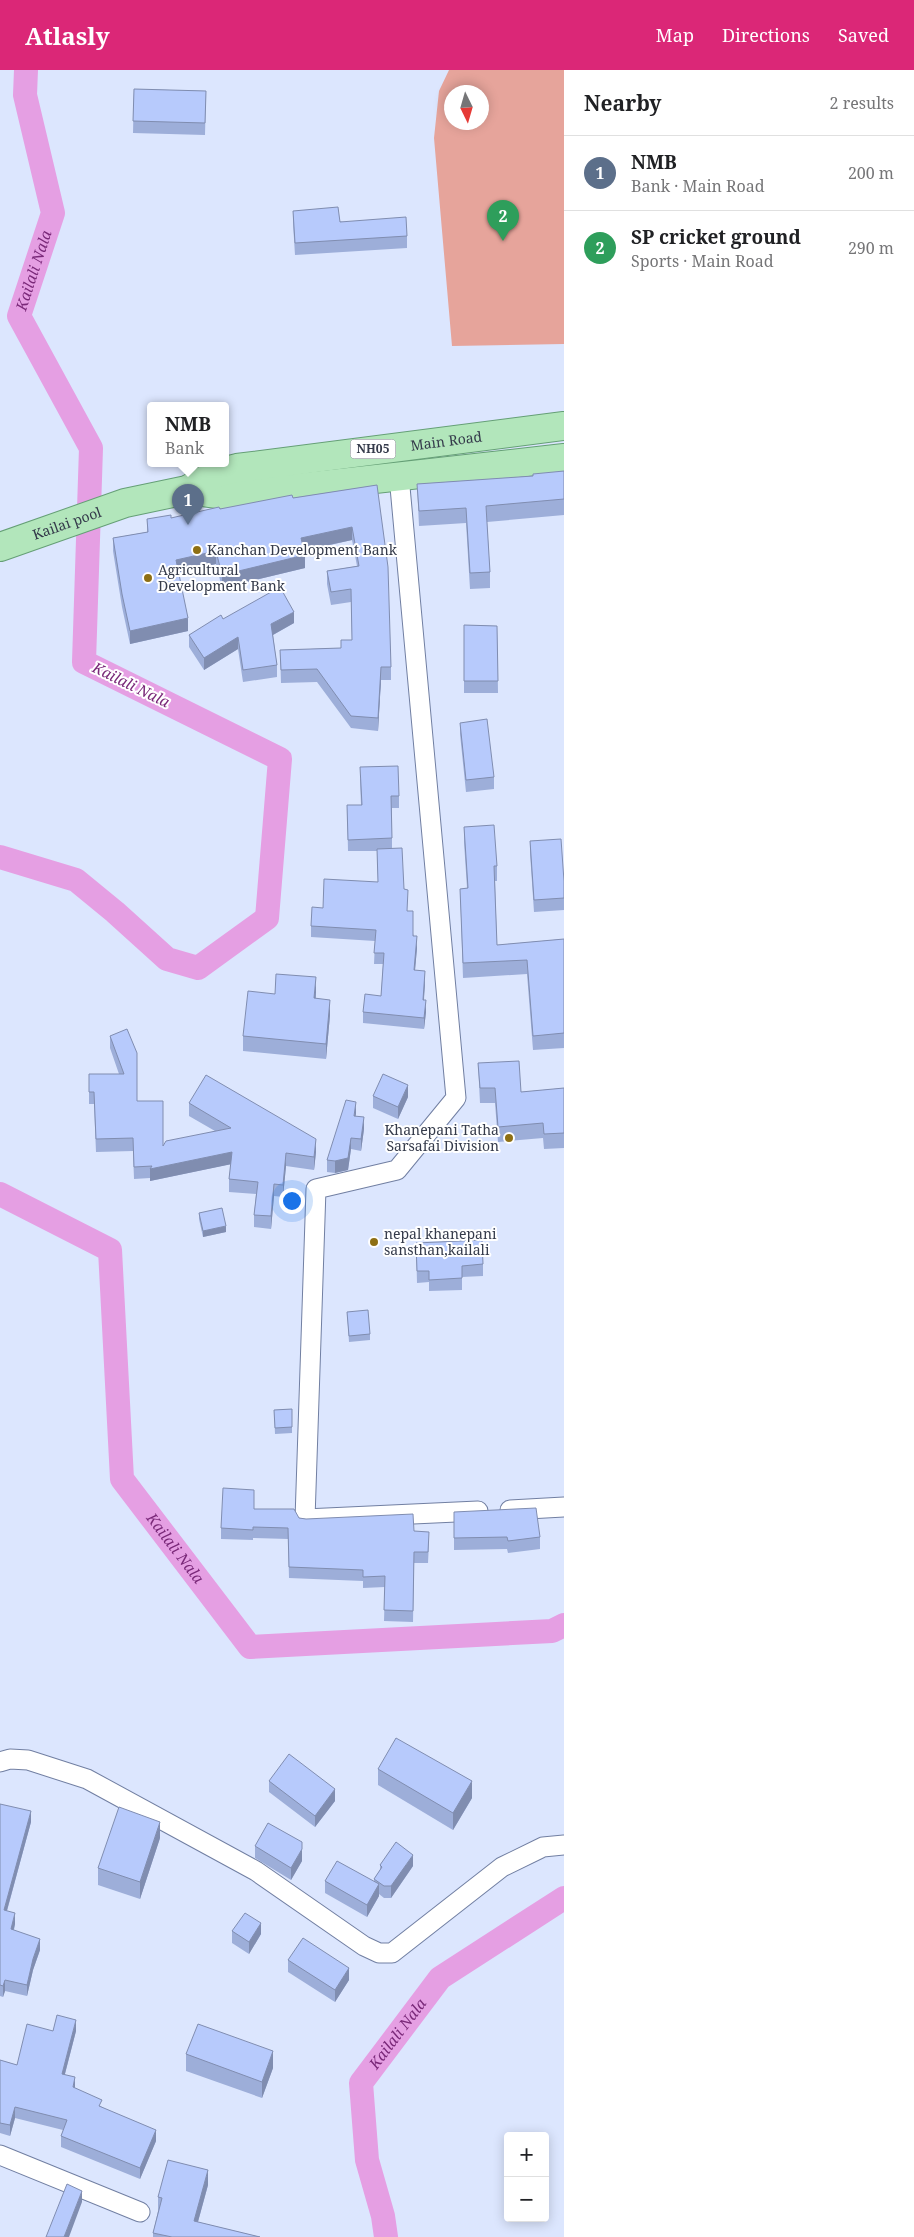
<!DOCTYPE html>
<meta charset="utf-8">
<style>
:root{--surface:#fff;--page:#f2f2f2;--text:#202124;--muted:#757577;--line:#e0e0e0;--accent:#db2777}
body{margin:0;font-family:"Noto Serif",serif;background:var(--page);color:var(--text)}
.controls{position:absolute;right:15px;bottom:15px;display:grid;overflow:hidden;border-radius:5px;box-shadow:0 2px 12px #0003}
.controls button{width:45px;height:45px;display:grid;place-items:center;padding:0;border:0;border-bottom:1px solid var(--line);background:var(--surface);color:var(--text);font:25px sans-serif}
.compass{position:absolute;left:444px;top:15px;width:45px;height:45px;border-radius:50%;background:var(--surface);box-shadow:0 2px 12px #0003;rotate:175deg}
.you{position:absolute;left:291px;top:1130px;width:18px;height:18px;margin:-12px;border:4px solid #fff;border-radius:50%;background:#1a73e8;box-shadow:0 0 0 8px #1a73e833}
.badge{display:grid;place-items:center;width:32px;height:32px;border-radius:50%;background:var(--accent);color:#fff;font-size:16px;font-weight:700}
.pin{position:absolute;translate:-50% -41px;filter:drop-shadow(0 1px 2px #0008)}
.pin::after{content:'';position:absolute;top:26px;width:18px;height:15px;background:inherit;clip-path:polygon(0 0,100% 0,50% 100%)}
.popup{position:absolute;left:147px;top:332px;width:82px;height:65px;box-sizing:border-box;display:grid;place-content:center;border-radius:5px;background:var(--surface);filter:drop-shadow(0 1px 4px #0005);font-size:16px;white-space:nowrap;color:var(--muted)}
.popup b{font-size:19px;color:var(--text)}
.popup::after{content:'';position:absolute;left:50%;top:100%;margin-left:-10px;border:10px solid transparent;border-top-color:var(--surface)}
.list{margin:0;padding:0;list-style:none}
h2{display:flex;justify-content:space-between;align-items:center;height:65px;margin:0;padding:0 20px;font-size:21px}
h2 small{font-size:16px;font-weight:400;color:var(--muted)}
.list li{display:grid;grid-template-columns:32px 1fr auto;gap:15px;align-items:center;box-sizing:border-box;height:75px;padding:0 20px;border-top:1px solid var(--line)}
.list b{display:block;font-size:19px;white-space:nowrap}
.list p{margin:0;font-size:16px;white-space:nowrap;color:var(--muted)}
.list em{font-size:16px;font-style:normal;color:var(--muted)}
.map{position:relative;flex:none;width:564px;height:2167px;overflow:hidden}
header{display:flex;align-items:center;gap:30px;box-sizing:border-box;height:70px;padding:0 25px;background:var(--accent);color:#fff}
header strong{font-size:24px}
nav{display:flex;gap:28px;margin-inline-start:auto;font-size:18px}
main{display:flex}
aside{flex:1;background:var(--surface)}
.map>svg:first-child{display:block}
</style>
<header>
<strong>Atlasly</strong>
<nav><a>Map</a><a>Directions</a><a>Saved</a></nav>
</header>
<main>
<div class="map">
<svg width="564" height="2167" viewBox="0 0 564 2167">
<rect width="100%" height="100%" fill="#dce6fe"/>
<!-- grass -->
<path fill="#e6a49b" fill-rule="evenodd" d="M 449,0 L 564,0 L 564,274 L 452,276 L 434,68 L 439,21 ZM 452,22 L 482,22 L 482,52 L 452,52 Z"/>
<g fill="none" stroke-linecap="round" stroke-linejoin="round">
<!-- canal -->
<g stroke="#e59fe3" stroke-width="24">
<path id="s1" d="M 0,787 L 76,810 L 115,842 L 167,889 L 198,898 L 267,848 L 280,689 L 84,592 L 91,378 L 19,246 L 53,143 L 25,25 L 26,0"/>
<path id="s2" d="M 0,1124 L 110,1180 L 122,1409 L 250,1577 L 552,1561 L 564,1555"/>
<path id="s3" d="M 386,2167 L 383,2146 L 367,2090 L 361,2013 L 440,1908 L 564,1828"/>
</g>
<!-- street casing -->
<g stroke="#717fa2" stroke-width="21">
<path id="street" d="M 399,406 L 456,1028 L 397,1100 L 316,1119 L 305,1449 L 478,1441
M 510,1440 L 564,1437
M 0,1692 L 10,1689 L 28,1690 L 87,1709 L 256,1801 L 364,1876 L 379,1883 L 392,1883 L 502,1797 L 543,1777 L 564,1775
M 0,2085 L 140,2142"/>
</g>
<!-- primary casing -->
<g stroke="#659f76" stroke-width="30">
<g id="primary">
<path d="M 187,420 L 223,425 L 241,424 L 564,388"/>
<path id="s4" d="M 0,477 L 125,433 L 187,420 L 217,403 L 237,398 L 564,356"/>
</g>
</g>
<!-- street -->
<use href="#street" stroke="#fff" stroke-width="19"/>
<!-- primary -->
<use href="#primary" stroke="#b2e6bb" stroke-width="28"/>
</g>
<!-- wall -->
<path fill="#9daed9" d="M 134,19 L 206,21 L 205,65 L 133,63 Z
M 293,141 L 407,166 L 407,178 L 295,185 L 293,153 Z
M 564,401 L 564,445 L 487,452 L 490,502 L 490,518 L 470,519 L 466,453 L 419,456 L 417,414 L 533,406 Z
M 377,415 L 391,597 L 391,610 L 381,610 L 378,661 L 351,658 L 317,612 L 281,613 L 280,580 L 341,578 L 352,570 L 351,532 L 331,535 L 327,514 L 327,501 L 357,496 L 352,470 L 304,481 L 305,498 L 222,518 L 216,494 L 178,502 L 188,561 L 130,574 L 122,537 L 113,481 L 113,468 L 147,462 L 147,449 L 171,448 L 220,439 Z
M 223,549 L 294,553 L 273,565 L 277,595 L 277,607 L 243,612 L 238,579 L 204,600 L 189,577 L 189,565 Z
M 464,555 L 497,556 L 498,623 L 464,623 Z
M 460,653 L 494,707 L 494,719 L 466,722 L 460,664 Z
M 360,709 L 399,726 L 399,738 L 392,738 L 392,779 L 404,819 L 407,841 L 417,878 L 415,900 L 425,912 L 424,930 L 426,942 L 424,959 L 363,953 L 363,942 L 381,926 L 383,894 L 374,894 L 375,871 L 311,867 L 311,856 L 323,838 L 378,812 L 377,781 L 348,781 L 347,735 L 361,735 Z
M 464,757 L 497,796 L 497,811 L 495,811 L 497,875 L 564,869 L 564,978 L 533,980 L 527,904 L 463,908 L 460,819 L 467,818 L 464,772 Z
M 530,771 L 564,811 L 564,840 L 534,842 L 530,783 Z
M 316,922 L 316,928 L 330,945 L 326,989 L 243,981 L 243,966 L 275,924 Z
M 110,966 L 137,1031 L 163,1076 L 215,1061 L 189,1046 L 189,1033 L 316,1082 L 314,1100 L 286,1096 L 283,1127 L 274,1126 L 271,1159 L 254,1157 L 254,1145 L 256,1124 L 229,1122 L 229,1109 L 231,1094 L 150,1111 L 150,1108 L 134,1109 L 133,1081 L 96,1082 L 94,1034 L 89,1034 L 89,1004 L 119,1004 L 110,978 Z
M 478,993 L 521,1022 L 564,1018 L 564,1078 L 544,1079 L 543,1068 L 498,1072 L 495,1033 L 480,1033 Z
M 373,1026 L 408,1027 L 398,1049 L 373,1038 Z
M 356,1046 L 364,1059 L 361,1081 L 351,1079 L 348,1100 L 335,1103 L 327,1102 L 327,1090 Z
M 199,1143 L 226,1162 L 203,1167 L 199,1149 Z
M 416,1173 L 483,1194 L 483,1206 L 462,1207 L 462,1220 L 429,1221 L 429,1212 L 417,1213 Z
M 347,1242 L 370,1264 L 370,1270 L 349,1272 Z
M 292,1339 L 292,1363 L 275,1364 L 274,1340 Z
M 254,1439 L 306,1449 L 414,1461 L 429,1472 L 428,1493 L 414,1493 L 413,1552 L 384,1551 L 385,1517 L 363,1518 L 363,1511 L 289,1508 L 288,1469 L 253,1468 L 253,1470 L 221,1469 L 221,1458 Z
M 454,1442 L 540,1467 L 540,1479 L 508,1483 L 507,1479 L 454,1480 Z
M 378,1699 L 472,1728 L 453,1760 L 378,1715 Z
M 269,1711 L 335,1731 L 315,1757 L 269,1722 Z
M 0,1734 L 31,1752 L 7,1841 L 15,1854 L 14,1860 L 40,1880 L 33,1900 L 27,1926 L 5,1921 L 3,1927 L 0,1926 Z
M 160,1768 L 140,1829 L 98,1815 L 98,1798 Z
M 255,1776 L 302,1791 L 291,1810 L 255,1788 Z
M 380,1795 L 413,1796 L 391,1828 L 384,1828 L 379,1824 L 379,1826 L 367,1847 L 325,1823 L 325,1811 L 374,1811 L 374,1809 L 380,1800 Z
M 232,1861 L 261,1864 L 249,1884 L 232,1873 Z
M 288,1890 L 349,1910 L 335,1932 L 288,1902 Z
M 53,1961 L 76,1961 L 65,2004 L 75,2018 L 102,2037 L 156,2071 L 140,2109 L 61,2077 L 61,2066 L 63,2060 L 15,2048 L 10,2066 L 0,2063 L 0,1990 L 17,1995 Z
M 186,1984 L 273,1998 L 262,2028 L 186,2001 Z
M 208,2115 L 198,2152 L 260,2167 L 153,2167 L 153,2163 L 158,2141 L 158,2127 Z"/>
<!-- shaded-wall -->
<path fill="#808db0" d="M 352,457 L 352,470 L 301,481 L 301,468 Z
M 216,481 L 216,494 L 176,503 L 176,490 Z
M 305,485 L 305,498 L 222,518 L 222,505 Z
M 294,542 L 294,553 L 271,566 L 271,554 Z
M 188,548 L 188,561 L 130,574 L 130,561 Z
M 238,567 L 238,579 L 204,600 L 204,588 Z
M 381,597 L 381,610 L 378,661 L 378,648 Z
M 417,866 L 417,878 L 414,911 L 414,900 Z
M 425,901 L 425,912 L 423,941 L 423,930 Z
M 316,907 L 316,922 L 314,943 L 314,928 Z
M 330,930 L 330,945 L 326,989 L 326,974 Z
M 426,930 L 426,942 L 424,959 L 424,948 Z
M 408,1015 L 408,1027 L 398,1049 L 398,1037 Z
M 356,1032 L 356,1044 L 354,1058 L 354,1046 Z
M 364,1047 L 364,1059 L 361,1081 L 361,1069 Z
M 351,1068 L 351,1079 L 348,1100 L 335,1103 L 335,1091 Z
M 316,1069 L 316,1082 L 314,1100 L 314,1087 Z
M 232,1082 L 232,1094 L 150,1111 L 150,1099 Z
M 286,1083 L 286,1096 L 283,1127 L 283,1115 Z
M 274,1114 L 274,1126 L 271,1159 L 271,1146 Z
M 226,1156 L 226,1162 L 203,1167 L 203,1161 Z
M 472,1711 L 472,1728 L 453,1760 L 453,1743 Z
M 335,1719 L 335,1731 L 315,1757 L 315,1746 Z
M 31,1741 L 31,1752 L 4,1851 L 4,1840 Z
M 160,1752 L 160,1768 L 140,1829 L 140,1812 Z
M 302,1779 L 302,1791 L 291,1810 L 291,1798 Z
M 413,1785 L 413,1796 L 391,1828 L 391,1816 Z
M 379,1814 L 379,1826 L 367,1847 L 367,1835 Z
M 15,1843 L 15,1854 L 11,1870 L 11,1859 Z
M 261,1853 L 261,1864 L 249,1884 L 249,1872 Z
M 40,1869 L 40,1880 L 33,1900 L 27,1926 L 27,1915 L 33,1889 Z
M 349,1898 L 349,1910 L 335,1932 L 335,1920 Z
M 5,1910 L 5,1921 L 3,1927 L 3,1916 Z
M 76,1950 L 76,1961 L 62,2015 L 62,2004 Z
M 273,1981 L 273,1998 L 262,2028 L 262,2012 Z
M 75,2007 L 75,2018 L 73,2017 Z
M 15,2037 L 15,2048 L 10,2066 L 10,2055 Z
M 156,2060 L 156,2071 L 140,2109 L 140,2098 Z
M 208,2100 L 208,2115 L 194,2166 L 194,2151 Z
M 82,2121 L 82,2132 L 69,2167 L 64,2167 Z"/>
<!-- building -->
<path fill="#b7cafc" stroke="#808db0" d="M 134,19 L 206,21 L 205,53 L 133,51 Z
M 338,137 L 340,152 L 406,147 L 407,166 L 295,173 L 293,141 Z
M 564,401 L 564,429 L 486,436 L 490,502 L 470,503 L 466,438 L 419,441 L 417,414 L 533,406 L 533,404 Z
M 377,415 L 388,497 L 391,597 L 381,597 L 378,648 L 351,646 L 317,599 L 281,600 L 280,580 L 341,578 L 341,570 L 352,570 L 351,519 L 331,522 L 327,501 L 359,496 L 352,457 L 301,468 L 305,485 L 222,505 L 216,481 L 176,490 L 188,548 L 130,561 L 122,524 L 113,468 L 148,462 L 147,449 L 171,445 L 171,448 L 219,437 L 220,439 L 292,425 L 293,428 Z
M 280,517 L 294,542 L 271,554 L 277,595 L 243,600 L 238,567 L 204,588 L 189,565 L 221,545 L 223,549 Z
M 464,555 L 497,556 L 498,611 L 464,611 Z
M 487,649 L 494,707 L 466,710 L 460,653 Z
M 398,696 L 399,726 L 391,726 L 392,768 L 348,770 L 347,735 L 362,735 L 360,697 Z
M 494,755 L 497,796 L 494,796 L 497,875 L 564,869 L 564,963 L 533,966 L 527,890 L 463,893 L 460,819 L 468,818 L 464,757 Z
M 561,769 L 564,811 L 564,828 L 534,830 L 530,771 Z
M 402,778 L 404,819 L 408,820 L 407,841 L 413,841 L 413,866 L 417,866 L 414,900 L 425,901 L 423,930 L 426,930 L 424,948 L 363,942 L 365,924 L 381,926 L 384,883 L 374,883 L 376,860 L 311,856 L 312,837 L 323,838 L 324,809 L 378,812 L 377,779 Z
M 276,904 L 316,907 L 314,928 L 330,930 L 326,974 L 243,966 L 248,921 L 275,924 Z
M 127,959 L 137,983 L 137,1031 L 163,1031 L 163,1076 L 166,1071 L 231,1058 L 189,1033 L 206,1005 L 316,1069 L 314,1087 L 286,1083 L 283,1115 L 274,1114 L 271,1146 L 254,1145 L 258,1112 L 229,1109 L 232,1082 L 150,1099 L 152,1096 L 134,1097 L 133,1068 L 96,1069 L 94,1022 L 89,1022 L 89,1004 L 124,1004 L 110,966 Z
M 519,991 L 521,1022 L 564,1018 L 564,1063 L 544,1064 L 543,1053 L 498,1057 L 495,1018 L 480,1018 L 478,993 Z
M 383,1004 L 408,1015 L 398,1037 L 373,1026 Z
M 346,1030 L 356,1032 L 354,1046 L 364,1047 L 361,1069 L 351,1068 L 348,1088 L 335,1091 L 327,1090 Z
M 222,1138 L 226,1156 L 203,1161 L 199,1143 Z
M 482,1170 L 483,1194 L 462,1196 L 462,1208 L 429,1210 L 429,1201 L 417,1201 L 416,1173 Z
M 368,1240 L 370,1264 L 349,1266 L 347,1242 Z
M 292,1339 L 292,1357 L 275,1358 L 274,1340 Z
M 223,1418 L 254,1420 L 254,1439 L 294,1439 L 299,1448 L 306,1449 L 413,1444 L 414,1461 L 429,1462 L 428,1482 L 414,1482 L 413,1541 L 384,1540 L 385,1506 L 363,1507 L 363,1500 L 289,1497 L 288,1458 L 253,1457 L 253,1460 L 221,1458 Z
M 536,1438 L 540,1467 L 508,1471 L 507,1467 L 454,1468 L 454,1442 Z
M 396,1668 L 472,1711 L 453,1743 L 378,1699 Z
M 289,1684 L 335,1719 L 315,1746 L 269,1711 Z
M 0,1734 L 31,1741 L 4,1840 L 15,1843 L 11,1859 L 40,1869 L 33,1889 L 27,1915 L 5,1910 L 3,1916 L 0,1915 Z
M 119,1737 L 160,1752 L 140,1812 L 98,1798 Z
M 268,1753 L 302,1772 L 302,1779 L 291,1798 L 255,1776 Z
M 396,1772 L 413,1785 L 391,1816 L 384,1816 L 374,1809 L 382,1797 L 380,1795 Z
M 337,1791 L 379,1814 L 367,1835 L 325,1811 Z
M 245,1843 L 261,1853 L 249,1872 L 232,1861 Z
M 303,1868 L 349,1898 L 335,1920 L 288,1890 Z
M 57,1945 L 76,1950 L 62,2004 L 75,2007 L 73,2017 L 102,2030 L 99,2036 L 156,2060 L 140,2098 L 61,2066 L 67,2050 L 15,2037 L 10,2055 L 0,2053 L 0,1990 L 17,1995 L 27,1954 L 53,1961 Z
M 198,1954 L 273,1981 L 262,2012 L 186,1984 Z
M 168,2090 L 208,2100 L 194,2151 L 260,2167 L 172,2167 L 153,2163 L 162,2128 L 158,2127 Z
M 67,2114 L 82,2121 L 64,2167 L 46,2167 Z"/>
<!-- markers -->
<g fill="#8e6f14" stroke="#fff" stroke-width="2">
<circle cx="197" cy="480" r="5"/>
<circle cx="148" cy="508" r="5"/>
<circle cx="509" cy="1068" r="5"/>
<circle cx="374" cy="1172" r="5"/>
</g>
<g text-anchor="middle" stroke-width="4" stroke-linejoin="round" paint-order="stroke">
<!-- shield labels -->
<rect fill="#fff" stroke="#727681" stroke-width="1" x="350.5" y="369.5" width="45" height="19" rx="4"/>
<g font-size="12" font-weight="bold" fill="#353b4b">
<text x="373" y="383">NH05</text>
</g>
<!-- street labels -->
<g font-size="14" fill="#353b4b" stroke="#fff">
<text dy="5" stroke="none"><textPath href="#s4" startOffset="462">Main Road</textPath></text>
<text dy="5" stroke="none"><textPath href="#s4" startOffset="71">Kailai pool</textPath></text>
</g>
<!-- poi labels -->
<g font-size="14" fill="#353b4b" stroke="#fff" text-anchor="start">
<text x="207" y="485">Kanchan Development Bank</text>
<text x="158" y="505">Agricultural<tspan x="158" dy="16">Development Bank</tspan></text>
<text x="499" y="1065" text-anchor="end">Khanepani Tatha<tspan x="499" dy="16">Sarsafai Division</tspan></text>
<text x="384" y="1169">nepal khanepani<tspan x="384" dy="16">sansthan,kailali</tspan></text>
</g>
<!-- water labels -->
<g font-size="15" font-style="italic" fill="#7a2979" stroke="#fff">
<text dy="5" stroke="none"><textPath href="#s1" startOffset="1108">Kailali Nala</textPath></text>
<text transform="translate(131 615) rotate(26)" y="5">Kailali Nala</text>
<text dy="5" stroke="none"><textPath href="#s2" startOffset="440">Kailali Nala</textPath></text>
<text dy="5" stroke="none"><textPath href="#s3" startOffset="218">Kailali Nala</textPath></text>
</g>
</g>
</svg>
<div class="controls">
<button>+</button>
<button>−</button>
</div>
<svg class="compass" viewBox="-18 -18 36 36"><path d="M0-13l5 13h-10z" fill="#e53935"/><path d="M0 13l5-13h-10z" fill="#757577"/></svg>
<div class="you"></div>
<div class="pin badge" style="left:188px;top:455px;background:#5c6f8a">1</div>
<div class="popup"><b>NMB</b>Bank</div>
<div class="pin badge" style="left:503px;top:171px;background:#2e9e5b">2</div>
</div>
<aside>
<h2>Nearby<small>2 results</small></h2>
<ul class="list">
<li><span class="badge" style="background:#5c6f8a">1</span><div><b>NMB</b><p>Bank · Main Road</p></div><em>200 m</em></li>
<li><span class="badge" style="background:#2e9e5b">2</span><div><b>SP cricket ground</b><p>Sports · Main Road</p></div><em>290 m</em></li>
</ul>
</aside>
</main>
